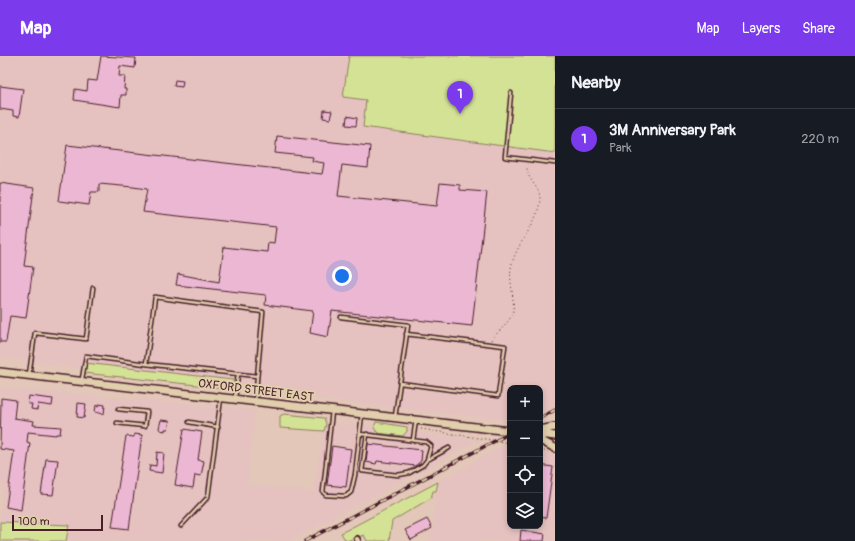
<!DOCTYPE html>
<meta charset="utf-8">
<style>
:root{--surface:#171b24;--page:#20242c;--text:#f1f3f6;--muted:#9ea1a6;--line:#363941;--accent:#7c3aed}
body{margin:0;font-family:Pangolin,sans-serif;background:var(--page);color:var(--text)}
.controls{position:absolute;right:12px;bottom:12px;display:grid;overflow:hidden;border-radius:8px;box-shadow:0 2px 6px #0003}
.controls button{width:36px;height:36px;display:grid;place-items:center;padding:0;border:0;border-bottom:1px solid var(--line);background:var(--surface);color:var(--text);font:20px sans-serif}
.scale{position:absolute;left:12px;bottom:10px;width:91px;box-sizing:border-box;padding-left:4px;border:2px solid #4a1f2b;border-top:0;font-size:11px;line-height:14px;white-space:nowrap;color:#4a1f2b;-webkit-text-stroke:3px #e0ceac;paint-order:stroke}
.you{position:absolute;left:342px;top:220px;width:14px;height:14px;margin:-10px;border:3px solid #fff;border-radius:50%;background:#1a73e8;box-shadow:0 0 0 6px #1a73e833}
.badge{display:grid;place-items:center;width:26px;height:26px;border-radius:50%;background:var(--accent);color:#fff;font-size:13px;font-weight:700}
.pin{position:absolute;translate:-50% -33px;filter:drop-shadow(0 1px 2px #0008)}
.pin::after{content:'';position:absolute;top:21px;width:14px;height:12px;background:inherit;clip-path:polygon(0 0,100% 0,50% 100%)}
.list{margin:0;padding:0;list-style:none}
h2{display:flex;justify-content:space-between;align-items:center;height:52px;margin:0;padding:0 16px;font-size:17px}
h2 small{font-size:13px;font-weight:400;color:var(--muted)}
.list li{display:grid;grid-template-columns:26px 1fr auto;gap:12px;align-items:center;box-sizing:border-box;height:60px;padding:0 16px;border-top:1px solid var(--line)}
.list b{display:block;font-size:15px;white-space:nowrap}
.list p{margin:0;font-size:13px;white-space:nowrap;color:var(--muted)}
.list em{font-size:13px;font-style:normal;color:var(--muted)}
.icon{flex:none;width:22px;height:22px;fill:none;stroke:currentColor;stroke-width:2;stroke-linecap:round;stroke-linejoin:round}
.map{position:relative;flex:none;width:555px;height:485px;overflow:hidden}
header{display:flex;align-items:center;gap:24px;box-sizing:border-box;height:56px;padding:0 20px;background:var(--accent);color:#fff}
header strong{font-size:19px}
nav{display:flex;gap:22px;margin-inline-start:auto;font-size:14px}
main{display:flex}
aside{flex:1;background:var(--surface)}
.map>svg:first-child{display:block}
</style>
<header>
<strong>Map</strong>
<nav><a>Map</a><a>Layers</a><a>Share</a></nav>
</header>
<main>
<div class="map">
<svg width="555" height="485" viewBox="0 0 555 485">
<rect width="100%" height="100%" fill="#e3c7b8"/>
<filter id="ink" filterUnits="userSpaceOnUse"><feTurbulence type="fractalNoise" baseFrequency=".025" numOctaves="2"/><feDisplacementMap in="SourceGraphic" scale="8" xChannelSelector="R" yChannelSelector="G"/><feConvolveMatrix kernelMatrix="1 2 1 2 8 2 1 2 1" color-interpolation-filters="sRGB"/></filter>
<g filter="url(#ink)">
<!-- built -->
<path fill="#e5c2c0" d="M 0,0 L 348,0 L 343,41 L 366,44 L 363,71 L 555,94 L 555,348 L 540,357 L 540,332 L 510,332 L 510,364 L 401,353 L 0,302 Z
M 0,332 L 183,347 L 255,355 L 247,428 L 314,436 L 325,365 L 480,384 L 289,485 L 66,485 L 68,469 L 0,466 L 4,429 L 0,429 Z
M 501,391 L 510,392 L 510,470 L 540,470 L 540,396 L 551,398 L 555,401 L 554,485 L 430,485 L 438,426 Z"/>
<!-- green -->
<path fill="#d4e296" stroke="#8f8060" d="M 349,0 L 555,0 L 555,97 L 363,71 L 366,44 L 343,41 Z
M 85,307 L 233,324 L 234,333 L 84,317 Z
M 284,358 L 324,362 L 326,368 L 324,375 L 280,372 L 280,360 Z
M 376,366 L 407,371 L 407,375 L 403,380 L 378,377 L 374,372 Z
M 438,426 L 436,435 L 433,435 L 431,442 L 392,465 L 389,485 L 367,485 L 364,479 L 346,485 L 341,477 Z
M 0,466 L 69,469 L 66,485 L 0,485 Z"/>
<!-- building -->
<path fill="#ebb7d3" stroke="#4a1f2b" d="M 101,0 L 136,2 L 135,12 L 120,10 L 119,20 L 125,20 L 124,33 L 126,33 L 126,39 L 121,39 L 120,51 L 74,44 L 75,33 L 87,35 L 88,24 L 97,25 Z
M 175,24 L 183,25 L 182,31 L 174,30 Z
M 0,30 L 23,33 L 19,61 L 13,60 L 13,55 L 0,53 Z
M 324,54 L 332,55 L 330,63 L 323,62 Z
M 347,60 L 357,62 L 356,70 L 346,69 Z
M 277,80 L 370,90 L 368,112 L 342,109 L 338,140 L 437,150 L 440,127 L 460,129 L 460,134 L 487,136 L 472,270 L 332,255 L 328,281 L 310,277 L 313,255 L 265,249 L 266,239 L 176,229 L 178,218 L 219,226 L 224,191 L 267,196 L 268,186 L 274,187 L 276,171 L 143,156 L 147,133 L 133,131 L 99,128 L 99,136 L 91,136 L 89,149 L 59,145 L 67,89 L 322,118 L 324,107 L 312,105 L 313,101 L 275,97 Z
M 0,127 L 34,132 L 24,210 L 33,211 L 26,262 L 10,260 L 6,286 L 0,286 Z
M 29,340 L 53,343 L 52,350 L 38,348 L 37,354 L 31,353 L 32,348 L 28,348 Z
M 1,342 L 16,344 L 14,362 L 34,365 L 33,369 L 61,371 L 60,378 L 56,378 L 56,379 L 28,376 L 27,386 L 30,387 L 21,454 L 6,451 L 14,395 L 0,393 Z
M 78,347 L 86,348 L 84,362 L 77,361 Z
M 99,348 L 105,349 L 104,358 L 95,356 L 96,349 L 99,350 Z
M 161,364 L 170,365 L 168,373 L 165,373 L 165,375 L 160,374 L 159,372 Z
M 184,373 L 202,376 L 198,404 L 204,405 L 201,420 L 195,419 L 193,432 L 175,429 Z
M 134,378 L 142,379 L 129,473 L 112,471 L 126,380 L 134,381 Z
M 368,388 L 422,394 L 421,405 L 415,410 L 377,405 L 376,408 L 366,406 Z
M 332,390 L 351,393 L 346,431 L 327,429 Z
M 157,396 L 164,397 L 162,417 L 149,415 L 150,409 L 156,410 Z
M 46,403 L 58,404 L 53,439 L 41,438 Z
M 540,409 L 553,411 L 546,462 L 540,461 Z
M 427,463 L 432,472 L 411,484 L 405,474 Z
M 521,474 L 545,478 L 544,485 L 520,485 Z"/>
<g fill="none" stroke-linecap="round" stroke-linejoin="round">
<!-- service casing -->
<g stroke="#4a1f2b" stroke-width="5.5">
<path id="service" d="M 511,37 L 505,101 L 555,107
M 341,261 L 408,269 L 395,361
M 146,308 L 257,320
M 29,319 L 35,277 L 86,283 L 93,232
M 82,323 L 86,300 L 146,308 L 155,241 L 263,256 L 255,345
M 400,327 L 498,340 L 505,290 L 406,278
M 235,342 L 238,318
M 332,355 L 323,436 L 326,439 L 346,440 L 351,436 L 355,419 L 362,358
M 189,366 L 218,371
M 117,367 L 145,370 L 147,356 L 118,353
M 360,378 L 426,386 L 431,390 L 427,404
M 367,378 L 362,415 L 398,419 L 409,417 L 423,409 L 427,404 L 449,392
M 413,384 L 416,364
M 181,470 L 208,441 L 221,342"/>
</g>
<!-- minor casing -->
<g stroke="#4a1f2b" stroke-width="8">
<path id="minor" d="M 357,483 L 358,485"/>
</g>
<!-- secondary casing -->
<g stroke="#4a1f2b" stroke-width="10">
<path id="secondary" d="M 0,316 L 510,375
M 540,374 L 555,371
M 540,378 L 555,380
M 540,384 L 555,392"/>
</g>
<!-- path -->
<path stroke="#4a1f2b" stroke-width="1" stroke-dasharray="1 3" stroke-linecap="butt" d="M 491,284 C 499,274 510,267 513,255 C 515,244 509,226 511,212 C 515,187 539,169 540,142 C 540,131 527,124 527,112
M 421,373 L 510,387
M 540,394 L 548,396"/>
<!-- service -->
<use href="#service" stroke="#e0ceac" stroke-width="2.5"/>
<!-- minor -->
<use href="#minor" stroke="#e0ceac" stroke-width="4.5"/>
<!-- secondary -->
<use href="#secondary" stroke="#e0ceac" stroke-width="7"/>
<!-- rail casing -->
<g stroke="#4a1f2b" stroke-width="3.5">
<path id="rail" d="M 540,362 L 555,354
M 305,485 L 510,377"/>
</g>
<!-- rail -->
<use href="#rail" stroke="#e0ceac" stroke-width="2" stroke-dasharray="6" stroke-linecap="butt"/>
</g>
</g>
<g text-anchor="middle" stroke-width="4" stroke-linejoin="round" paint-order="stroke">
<!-- street labels -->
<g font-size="12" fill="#4a1f2b" stroke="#e0ceac">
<text transform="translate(256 334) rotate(7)" y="4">OXFORD STREET EAST</text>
</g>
</g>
</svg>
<div class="controls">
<button>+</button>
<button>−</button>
<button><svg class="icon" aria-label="locate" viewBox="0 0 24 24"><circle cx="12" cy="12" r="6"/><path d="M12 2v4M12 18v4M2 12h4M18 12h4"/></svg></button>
<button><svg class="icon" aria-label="layers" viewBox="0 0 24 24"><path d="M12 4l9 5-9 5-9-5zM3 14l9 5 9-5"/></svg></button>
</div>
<div class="scale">100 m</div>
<div class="you"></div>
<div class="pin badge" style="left:460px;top:58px">1</div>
</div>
<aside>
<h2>Nearby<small></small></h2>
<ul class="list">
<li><span class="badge">1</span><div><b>3M Anniversary Park</b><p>Park</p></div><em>220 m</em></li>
</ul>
</aside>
</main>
